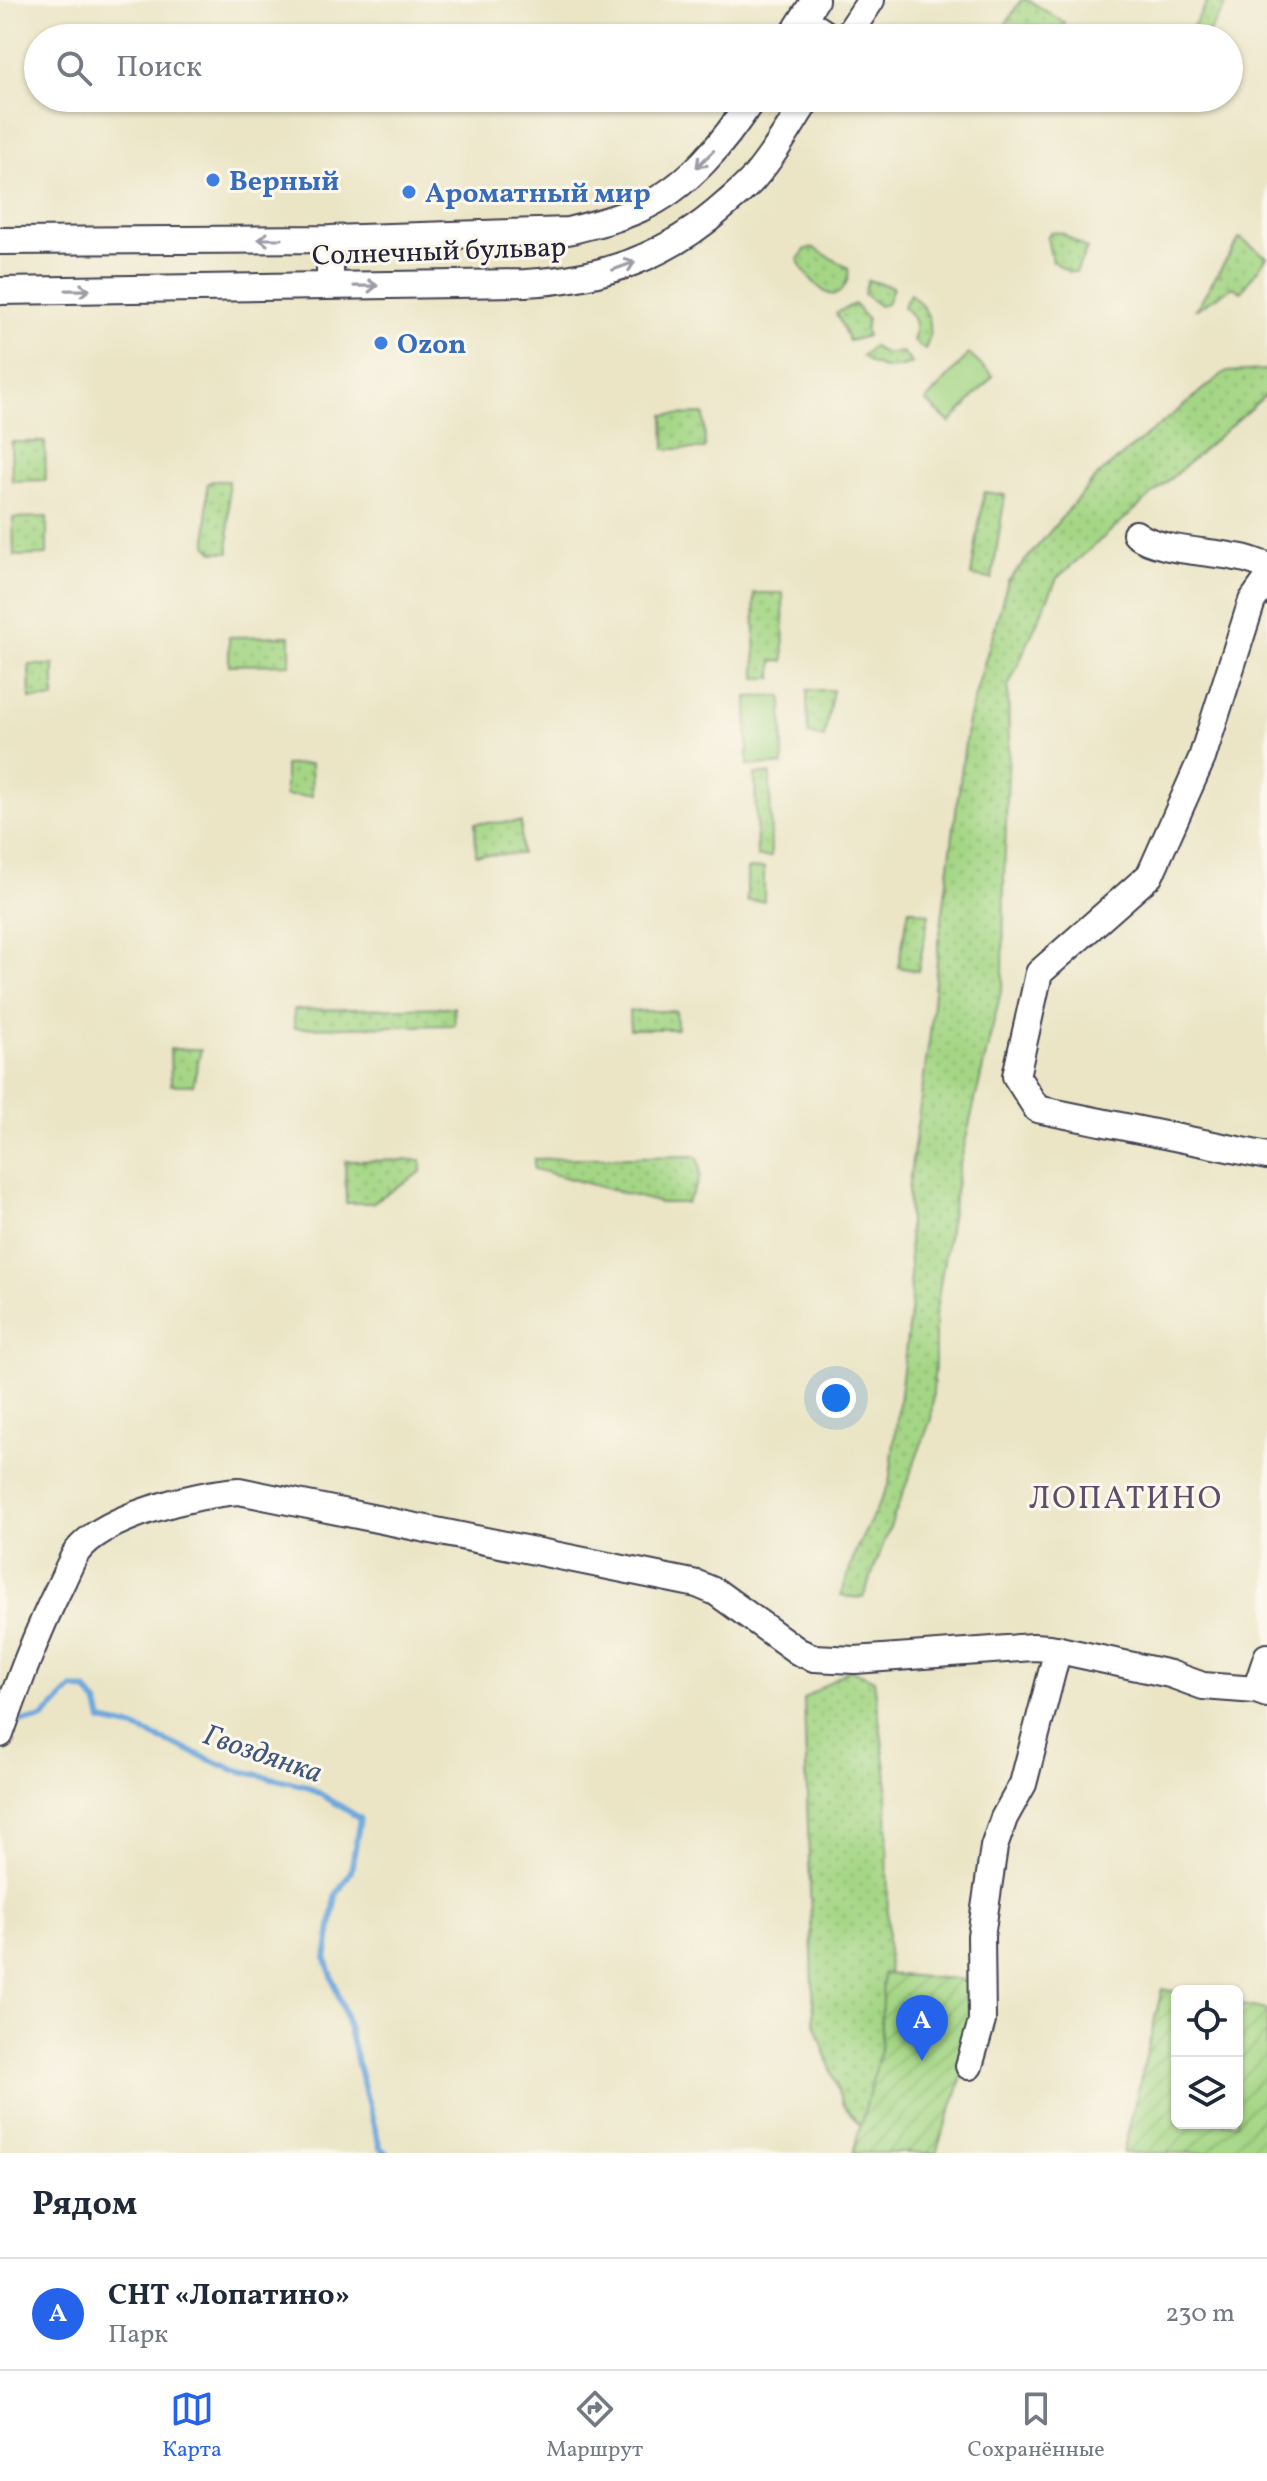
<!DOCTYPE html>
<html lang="ru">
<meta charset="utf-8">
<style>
:root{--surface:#fff;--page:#f6f6f7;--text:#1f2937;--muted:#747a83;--line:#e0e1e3;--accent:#2563eb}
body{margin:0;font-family:Vollkorn,serif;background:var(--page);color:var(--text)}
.controls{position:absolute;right:24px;bottom:24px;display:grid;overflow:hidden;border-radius:12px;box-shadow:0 2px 6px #0004}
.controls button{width:72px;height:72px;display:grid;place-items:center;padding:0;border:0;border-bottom:2px solid var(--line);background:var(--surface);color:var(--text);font:40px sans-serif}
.you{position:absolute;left:836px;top:1398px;width:28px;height:28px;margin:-20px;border:6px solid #fff;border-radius:50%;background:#1a73e8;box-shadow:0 0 0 12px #1a73e833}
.badge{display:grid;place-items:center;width:52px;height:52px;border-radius:50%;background:var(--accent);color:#fff;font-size:26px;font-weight:700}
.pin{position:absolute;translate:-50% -66px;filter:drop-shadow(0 2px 4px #0008)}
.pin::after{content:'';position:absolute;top:42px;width:28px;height:24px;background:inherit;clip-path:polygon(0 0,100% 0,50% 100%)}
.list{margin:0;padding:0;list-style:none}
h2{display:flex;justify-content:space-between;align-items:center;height:104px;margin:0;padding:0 32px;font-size:34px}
h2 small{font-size:26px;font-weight:400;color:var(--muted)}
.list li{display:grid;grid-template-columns:52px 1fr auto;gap:24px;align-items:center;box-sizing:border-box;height:112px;padding:0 32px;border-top:2px solid var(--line)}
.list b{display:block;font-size:30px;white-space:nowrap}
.list p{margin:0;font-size:26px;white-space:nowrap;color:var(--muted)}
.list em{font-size:26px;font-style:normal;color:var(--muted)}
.icon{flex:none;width:44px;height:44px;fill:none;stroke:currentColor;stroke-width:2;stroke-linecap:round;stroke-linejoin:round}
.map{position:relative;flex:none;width:1267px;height:2153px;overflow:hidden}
.search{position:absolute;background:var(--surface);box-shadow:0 2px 6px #0004;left:24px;right:24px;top:24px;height:88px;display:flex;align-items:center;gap:20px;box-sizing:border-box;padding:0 28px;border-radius:44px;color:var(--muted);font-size:30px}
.sheet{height:216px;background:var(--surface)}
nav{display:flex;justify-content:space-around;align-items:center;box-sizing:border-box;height:112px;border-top:2px solid var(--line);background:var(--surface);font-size:22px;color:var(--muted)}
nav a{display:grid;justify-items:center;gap:4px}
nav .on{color:var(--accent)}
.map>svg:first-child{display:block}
</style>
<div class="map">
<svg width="1267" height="2153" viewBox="0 0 1267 2153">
<defs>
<pattern id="grass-dots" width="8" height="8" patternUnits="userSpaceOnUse" patternTransform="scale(2)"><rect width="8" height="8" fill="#a4d685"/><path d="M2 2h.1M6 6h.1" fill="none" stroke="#8db774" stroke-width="1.8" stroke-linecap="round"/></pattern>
<pattern id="garden-furrows" width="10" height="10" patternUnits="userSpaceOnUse" patternTransform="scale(2)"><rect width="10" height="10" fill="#a4d685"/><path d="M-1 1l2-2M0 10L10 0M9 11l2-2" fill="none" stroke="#8db774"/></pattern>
</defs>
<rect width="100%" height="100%" fill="#fbf7ec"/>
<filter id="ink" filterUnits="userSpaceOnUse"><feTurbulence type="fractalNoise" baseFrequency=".0125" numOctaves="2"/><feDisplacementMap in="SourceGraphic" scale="16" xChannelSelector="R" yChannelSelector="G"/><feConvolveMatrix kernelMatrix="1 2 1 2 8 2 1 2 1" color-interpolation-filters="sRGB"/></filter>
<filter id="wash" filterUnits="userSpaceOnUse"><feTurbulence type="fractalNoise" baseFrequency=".006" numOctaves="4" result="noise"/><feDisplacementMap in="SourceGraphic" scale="32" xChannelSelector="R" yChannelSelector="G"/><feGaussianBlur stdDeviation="1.8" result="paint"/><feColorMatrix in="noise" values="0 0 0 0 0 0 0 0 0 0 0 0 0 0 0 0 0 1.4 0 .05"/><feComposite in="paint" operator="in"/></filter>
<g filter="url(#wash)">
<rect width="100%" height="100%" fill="#ebe5c6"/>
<!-- grass -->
<path fill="url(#grass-dots)" stroke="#637c60" stroke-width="2" d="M 1021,0 L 1028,0 L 1065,23 L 1055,38 L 997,38 Z
M 1209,0 L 1218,0 L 1226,5 L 1205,38 L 1186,38 Z
M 1050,232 L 1062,233 L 1087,249 L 1076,272 L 1069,272 L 1052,261 L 1047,238 Z
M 1240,238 L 1267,257 L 1241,292 L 1233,287 L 1195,310 Z
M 814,248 L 848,268 C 850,279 842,300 827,293 C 819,289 799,268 798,259 L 806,249 Z
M 868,280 L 893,287 L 887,304 L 879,306 L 864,294 Z
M 910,294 C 931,311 935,325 925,350 L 913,341 C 918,326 915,316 903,307 Z
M 854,304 L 867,319 L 865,330 L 867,336 L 849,341 L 836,313 Z
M 873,346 C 882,355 891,354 902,352 L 912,363 C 895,372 877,370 862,356 Z
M 1267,370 L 1267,394 L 1057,578 L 1008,687 L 1009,744 L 1004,878 L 1003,983 L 959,1168 L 935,1316 L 935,1364 L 931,1419 L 863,1598 L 841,1596 L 856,1550 L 889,1484 L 911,1304 L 908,1190 L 930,1034 L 938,949 L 968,720 L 1008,581 L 1097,476 L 1225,372 Z
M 704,414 L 705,449 L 665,449 L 664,415 Z
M 11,442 L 45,442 L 46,480 L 12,481 Z
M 213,481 L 228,481 L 229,552 L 214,552 L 207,545 L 207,488 L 208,483 Z
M 984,492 L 1005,495 L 992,579 L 971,576 Z
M 47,517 L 47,555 L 14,556 L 13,518 Z
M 754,593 L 783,593 L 784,661 L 773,661 L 773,678 L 756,678 Z
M 290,636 L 290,664 L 229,665 L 229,637 Z
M 29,665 L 54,665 L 54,699 L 30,699 Z
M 807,690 L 833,690 L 824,738 L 808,734 Z
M 311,764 L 312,796 L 285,796 L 285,765 Z
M 755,774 L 770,774 L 771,857 L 757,857 Z
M 521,822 L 521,854 L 476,855 L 475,823 Z
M 764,868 L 764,901 L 747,901 L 747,869 Z
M 909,909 L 929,914 L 918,971 L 898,967 Z
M 454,1007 L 455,1025 L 294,1028 L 294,1010 Z
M 629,1011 L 676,1011 L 677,1029 L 630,1029 Z
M 170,1049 L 201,1049 L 193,1085 L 171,1085 Z
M 693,1156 L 698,1158 C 704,1177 696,1187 686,1203 L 660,1203 L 534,1169 L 534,1159 Z
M 421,1160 L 421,1172 L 372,1203 L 346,1203 L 345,1161 Z
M 850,1669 L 874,1680 L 887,1777 L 888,1950 L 894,2126 L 875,2143 L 843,2105 L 814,2020 L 804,1699 Z"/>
<!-- garden -->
<path fill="url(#garden-furrows)" stroke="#637c60" stroke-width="2" d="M 883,1974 L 970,1980 L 976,2002 L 965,2068 L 936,2153 L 853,2153 L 880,2053 Z
M 1162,1989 L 1177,1992 L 1177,2123 L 1237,2123 L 1237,2004 L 1267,2010 L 1267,2153 L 1123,2153 Z"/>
<!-- pitch -->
<path fill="#a4d685" stroke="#637c60" stroke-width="2" d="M 969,354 L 993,376 L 950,423 L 926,401 Z
M 782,696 L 783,765 L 748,765 L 747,697 Z"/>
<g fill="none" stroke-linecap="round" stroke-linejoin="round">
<!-- stream -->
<path stroke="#6da7dd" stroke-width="6" d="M 23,1721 L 42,1719 L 73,1688 L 86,1690 L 98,1705 L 102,1721 L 135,1728 L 232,1769 L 307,1786 L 360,1818 L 351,1871 L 336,1895 L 326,1959 L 344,2012 L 380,2148 L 387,2153"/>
</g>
</g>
<g filter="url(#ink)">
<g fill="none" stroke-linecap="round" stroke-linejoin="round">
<!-- minor casing -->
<g stroke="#403f50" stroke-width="30">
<path id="minor" d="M 803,19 L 832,38
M 791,38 L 815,0
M 846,38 L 871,0
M 330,239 L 330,286
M 0,241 L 330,239 L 568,231 C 592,225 617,219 639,209 C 688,188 725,141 753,98
M 0,291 L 525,283 C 604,279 667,257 726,204 C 735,196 745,188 753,179 C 774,155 791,125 808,98
M 1136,534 C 1157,551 1209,551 1236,557 C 1247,558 1257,563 1267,566
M 1267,580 L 1252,601 L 1202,758 L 1150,875 L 1039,973 L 1016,1076 L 1037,1109 L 1267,1156
M 1256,1690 L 1267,1657
M 0,1734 C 18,1684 36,1634 60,1586 C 65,1576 70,1563 76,1553 C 102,1516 196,1494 239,1491 L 697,1584 L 716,1592 L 799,1652 L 814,1658 L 855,1660 L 1033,1647 L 1050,1648 L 1170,1674 L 1203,1686 L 1256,1690 L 1267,1694
M 969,2066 L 982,2021 L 981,1936 L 994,1847 L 1004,1818 L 1023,1784 L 1058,1649"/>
</g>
<!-- minor -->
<use href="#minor" stroke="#fff" stroke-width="26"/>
</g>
<!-- one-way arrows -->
<defs><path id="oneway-shaft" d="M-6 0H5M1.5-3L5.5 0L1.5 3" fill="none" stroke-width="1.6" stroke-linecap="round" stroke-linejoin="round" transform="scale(2)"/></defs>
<g stroke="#9c9ca7">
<use href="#oneway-shaft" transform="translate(705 159) rotate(136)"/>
<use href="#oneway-shaft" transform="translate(270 239) rotate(180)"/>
<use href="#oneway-shaft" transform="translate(624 266) rotate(-20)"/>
<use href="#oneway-shaft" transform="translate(366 286) rotate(-1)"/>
<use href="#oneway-shaft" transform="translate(78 290) rotate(-1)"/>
</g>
</g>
<!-- markers -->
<g fill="#3f7fe0" stroke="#fbf7ec" stroke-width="3">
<circle cx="213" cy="180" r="8"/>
<circle cx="409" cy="192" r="8"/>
<circle cx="381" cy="343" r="8"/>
</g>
<g text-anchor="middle" stroke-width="6" stroke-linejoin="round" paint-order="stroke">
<!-- shop labels -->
<g font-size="28" font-weight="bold" fill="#366cbe" stroke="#fbf7ec" text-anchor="start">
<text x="229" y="190">Верный</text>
<text x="425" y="202">Ароматный мир</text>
<text x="397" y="353">Ozon</text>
</g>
<!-- street labels -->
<g font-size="28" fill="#22223b" stroke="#fbf7ec">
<text transform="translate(439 250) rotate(-2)" y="10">Солнечный бульвар</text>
</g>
<!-- water labels -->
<g font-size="30" font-style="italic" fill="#40577c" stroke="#fbf7ec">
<text transform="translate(263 1753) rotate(19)" y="10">Гвоздянка</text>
</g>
<!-- quarter labels -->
<g font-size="32" letter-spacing="2" fill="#5c4e6b" stroke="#fbf7ec">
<text x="1126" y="1508">ЛОПАТИНО</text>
</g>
</g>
</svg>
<div class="controls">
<button><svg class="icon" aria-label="locate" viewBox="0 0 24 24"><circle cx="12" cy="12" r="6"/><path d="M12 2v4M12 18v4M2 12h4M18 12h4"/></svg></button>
<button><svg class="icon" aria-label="layers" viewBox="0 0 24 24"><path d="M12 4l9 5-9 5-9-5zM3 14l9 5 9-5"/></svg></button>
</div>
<div class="you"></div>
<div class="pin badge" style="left:922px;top:2061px">A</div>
<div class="search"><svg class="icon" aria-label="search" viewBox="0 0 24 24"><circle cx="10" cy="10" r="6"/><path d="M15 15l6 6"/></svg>Поиск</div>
</div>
<section class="sheet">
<h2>Рядом<small></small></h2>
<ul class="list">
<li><span class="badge">A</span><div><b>СНТ «Лопатино»</b><p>Парк</p></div><em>230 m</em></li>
</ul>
</section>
<nav>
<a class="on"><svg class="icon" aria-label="map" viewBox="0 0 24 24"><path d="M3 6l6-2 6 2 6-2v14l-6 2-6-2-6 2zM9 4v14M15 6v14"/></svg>Карта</a>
<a><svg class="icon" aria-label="directions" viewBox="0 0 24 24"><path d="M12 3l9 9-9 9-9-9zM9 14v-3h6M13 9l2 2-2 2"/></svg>Маршрут</a>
<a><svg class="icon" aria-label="saved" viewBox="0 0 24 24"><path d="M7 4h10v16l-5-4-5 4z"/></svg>Сохранённые</a>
</nav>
